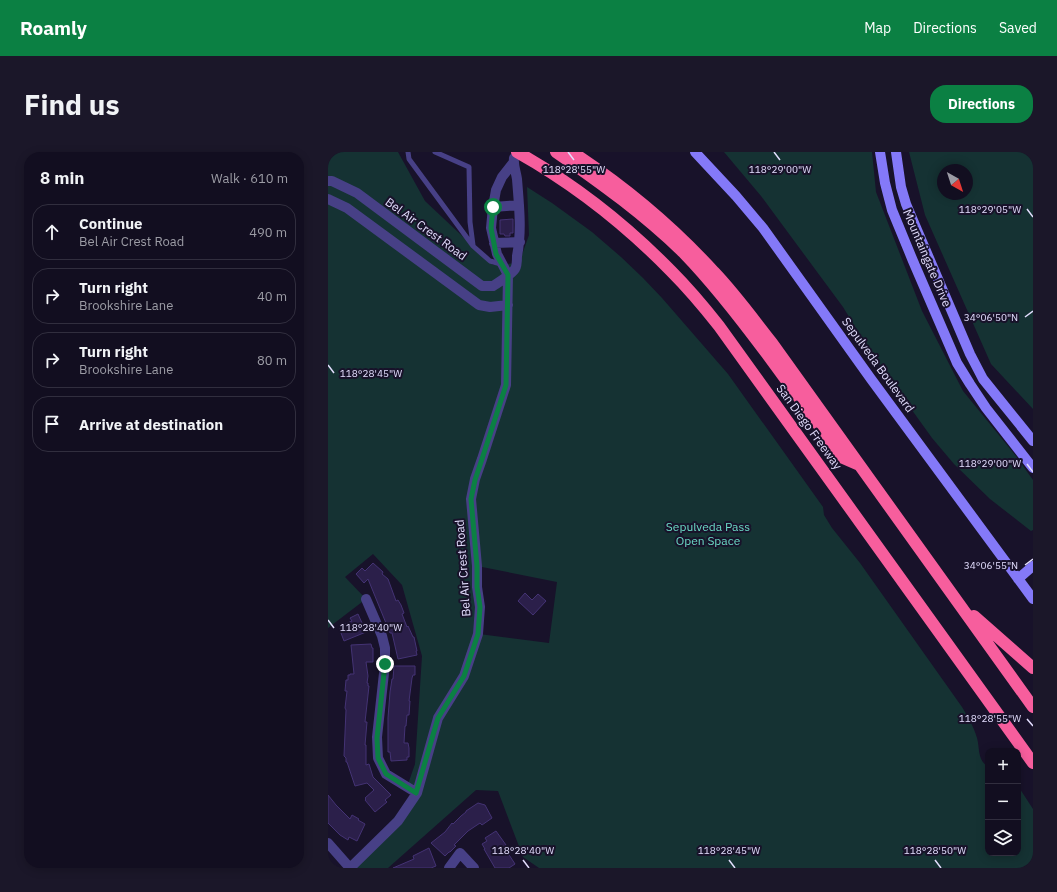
<!DOCTYPE html>
<meta charset="utf-8">
<style>
:root{--surface:#120e20;--page:#1b1729;--text:#f1f3f6;--muted:#9c9ca5;--line:#312e3e;--accent:#0b8043}
body{margin:0;font-family:"IBM Plex Sans",sans-serif;background:var(--page);color:var(--text)}
.controls{position:absolute;right:12px;bottom:12px;display:grid;overflow:hidden;border-radius:8px;box-shadow:0 2px 10px #0003}
.controls button{width:36px;height:36px;display:grid;place-items:center;padding:0;border:0;border-bottom:1px solid var(--line);background:var(--surface);color:var(--text);font:20px sans-serif}
.compass{position:absolute;left:609px;top:12px;width:36px;height:36px;border-radius:50%;background:var(--surface);box-shadow:0 2px 10px #0003;rotate:141deg}
.stop{position:absolute;width:12px;height:12px;margin:-9px;border:3px solid #0b8043;border-radius:50%;background:#fff}
.stop.end{background:#0b8043;border-color:#fff;box-shadow:0 1px 4px #0008}
.list{margin:0;padding:0;list-style:none}
h2{display:flex;justify-content:space-between;align-items:center;height:52px;margin:0;padding:0 16px;font-size:17px}
h2 small{font-size:13px;font-weight:400;color:var(--muted)}
.list li{display:grid;grid-template-columns:26px 1fr auto;gap:12px;align-items:center;box-sizing:border-box;height:56px;margin:0 8px 8px;padding:0 8px;border:1px solid var(--line);border-radius:16px}
.list b{display:block;font-size:15px;white-space:nowrap}
.list p{margin:0;font-size:13px;white-space:nowrap;color:var(--muted)}
.list em{font-size:13px;font-style:normal;color:var(--muted)}
.icon{flex:none;width:22px;height:22px;fill:none;stroke:currentColor;stroke-width:2;stroke-linecap:round;stroke-linejoin:round}
.map{position:relative;flex:none;width:705px;height:716px;overflow:hidden;border-radius:16px}
header{display:flex;align-items:center;gap:24px;box-sizing:border-box;height:56px;padding:0 20px;background:var(--accent);color:#fff}
header strong{font-size:19px}
nav{display:flex;gap:22px;margin-inline-start:auto;font-size:14px}
.intro{display:flex;align-items:center;justify-content:space-between;box-sizing:border-box;height:96px;padding:0 24px}
h1{margin:0;font-size:28px}
.button{padding:10px 18px;border-radius:16px;background:var(--accent);color:#fff;font-size:14px;font-weight:700}
main{display:flex;gap:24px;padding:0 24px}
aside{flex:1;background:var(--surface);border-radius:16px;box-shadow:0 2px 10px #0003}
.map>svg:first-child{display:block}
</style>
<header>
<strong>Roamly</strong>
<nav><a>Map</a><a>Directions</a><a>Saved</a></nav>
</header>
<div class="intro"><h1>Find us</h1><a class="button">Directions</a></div>
<main>
<aside>
<h2>8 min<small>Walk · 610 m</small></h2>
<ul class="list">
<li><svg class="icon" aria-label="ahead" viewBox="0 0 24 24"><path d="M12 20V5M6 11l6-6 6 6"/></svg><div><b>Continue</b><p>Bel Air Crest Road</p></div><em>490 m</em></li>
<li><svg class="icon" aria-label="right" viewBox="0 0 24 24"><path d="M7 20v-9h11M14 6l5 5-5 5"/></svg><div><b>Turn right</b><p>Brookshire Lane</p></div><em>40 m</em></li>
<li><svg class="icon" aria-label="right" viewBox="0 0 24 24"><path d="M7 20v-9h11M14 6l5 5-5 5"/></svg><div><b>Turn right</b><p>Brookshire Lane</p></div><em>80 m</em></li>
<li><svg class="icon" aria-label="arrive" viewBox="0 0 24 24"><path d="M6 21V4h12l-3 4 3 4H6"/></svg><div><b>Arrive at destination</b></div></li>
</ul>
</aside>
<div class="map">
<svg width="705" height="716" viewBox="0 0 705 716">
<rect width="100%" height="100%" fill="#18122a"/>
<!-- green -->
<path fill="#153233" fill-rule="evenodd" d="M 0,0 L 70,0 L 97,49 L 165,113 L 191,111 L 201,83 L 199,35 L 224,51 L 264,80 L 293,105 L 315,126 L 334,146 L 400,222 L 495,355 L 496,363 L 504,376 L 532,411 L 634,555 C 640,565 646,575 649,586 C 652,597 649,607 660,615 L 660,701 L 690,701 L 690,634 L 705,657 L 705,716 L 211,716 L 195,705 L 170,639 L 148,638 L 60,716 L 22,716 L 88,641 L 79,635 L 87,612 L 94,504 L 74,433 L 45,402 L 17,425 L 38,447 L 0,476 ZM 149,414 L 229,430 L 221,491 L 151,482 Z
M 396,0 L 544,0 L 548,40 L 594,159 L 635,239 L 688,304 L 705,328 L 705,378 L 703,379 L 662,347 L 626,312 L 604,286 L 543,201 L 515,155 L 433,44 Z
M 581,0 L 705,0 L 705,257 L 663,212 L 597,63 ZM 615,18 L 639,18 L 639,42 L 615,42 Z"/>
<!-- building -->
<path fill="#2b1f4a" stroke="#443374" d="M 185,67 L 185,81 L 182,81 L 182,84 L 177,84 L 176,82 L 172,82 L 172,68 Z
M 45,411 L 55,420 L 54,422 L 60,427 L 68,449 L 70,448 L 73,453 L 76,461 L 74,462 L 79,475 L 80,474 L 85,485 L 86,485 L 89,499 L 88,499 L 89,503 L 70,507 L 64,481 L 62,481 L 40,427 L 36,431 L 28,422 L 34,416 L 37,419 Z
M 197,441 L 204,448 L 210,442 L 218,449 L 205,463 L 190,449 Z
M 30,462 L 38,480 L 16,489 L 13,481 L 14,480 L 12,476 L 14,475 L 13,474 L 24,469 L 22,466 Z
M 43,492 L 44,496 L 45,496 L 45,510 L 38,510 L 40,524 L 39,531 L 40,531 L 40,534 L 41,534 L 37,570 L 39,570 L 37,593 L 38,593 L 38,613 L 41,612 L 45,625 L 63,643 L 57,648 L 59,650 L 47,660 L 37,648 L 38,647 L 37,646 L 46,638 L 39,631 L 27,634 L 19,610 L 18,610 L 18,606 L 16,604 L 18,558 L 17,556 L 19,539 L 17,539 L 18,528 L 20,528 L 20,523 L 22,523 L 22,522 L 26,522 L 23,493 Z
M 66,514 L 87,514 L 87,523 L 85,523 L 84,526 L 81,549 L 82,549 L 81,563 L 79,563 L 78,574 L 77,574 L 76,591 L 80,591 L 81,596 L 81,605 L 79,605 L 79,608 L 63,609 L 62,600 L 60,600 L 60,566 L 62,540 L 64,527 L 65,527 Z
M 0,643 L 8,653 L 22,667 L 24,663 L 31,667 L 30,668 L 37,672 L 29,689 L 21,685 L 20,688 L 12,683 L 0,671 Z
M 150,651 L 157,653 L 164,666 L 154,673 L 152,671 L 140,679 L 126,693 L 128,694 L 122,700 L 121,700 L 117,704 L 103,691 L 117,680 L 124,671 L 125,672 L 133,664 L 138,660 L 138,659 Z
M 168,679 L 178,693 L 176,695 L 187,712 L 181,716 L 167,716 L 156,697 L 157,697 L 154,692 L 159,689 L 157,686 Z
M 101,696 L 108,714 L 103,716 L 65,716 L 86,707 L 85,704 Z"/>
<g fill="none" stroke-linecap="round" stroke-linejoin="round">
<!-- lane -->
<path stroke="#474086" stroke-width="5" d="M 80,0 L 81,7 L 145,94 L 162,109 L 173,112
M 107,0 L 141,15 L 142,70 L 145,93"/>
<!-- street -->
<path stroke="#474086" stroke-width="10" d="M 0,29 L 4,29 L 29,41 L 154,134 L 165,134 C 171,130 183,123 187,117 C 189,114 189,108 189,104 C 194,79 191,53 189,27 C 188,20 185,13 186,6
M 0,47 L 19,56 L 151,153 L 162,155 L 180,153
M 165,55 L 191,53
M 166,91 L 192,90
M 38,447 L 54,484 L 57,496 L 57,512 L 49,585 L 50,606 L 58,622 L 89,641
M 0,691 L 22,716
M 22,716 L 70,669 L 89,641 L 110,566 L 136,524 L 150,482 L 152,455 L 149,435 L 149,414 L 143,347 L 147,327 L 154,307 L 178,233 L 180,123 L 169,102 L 163,76 L 165,55 L 168,38 L 174,25 L 185,11
M 121,716 L 132,701 L 146,716"/>
<!-- secondary -->
<path stroke="#8479f8" stroke-width="10" d="M 367,0 L 408,44 L 435,76 L 543,227 L 705,447
M 552,0 L 557,31 L 564,58 L 585,109 L 629,211 L 642,232 L 658,256 L 705,316
M 568,0 L 573,35 L 578,52 L 642,202 L 655,227 L 705,289
M 690,427 L 705,414"/>
<!-- highway -->
<path stroke="#f75e9d" stroke-width="12" d="M 189,0 C 246,32 297,72 343,119 C 360,136 376,155 391,174 L 705,611
M 228,0 C 273,31 317,63 356,101 C 386,132 413,167 439,202 C 464,236 489,270 513,305 L 529,312
M 244,0 C 296,34 344,74 386,120 C 407,142 425,167 444,191 L 705,555
M 646,464 L 705,516"/>
</g>
<g fill="none" stroke-linecap="round" stroke-linejoin="round">
<!-- route -->
<path stroke="#0b8043" stroke-width="5" d="M 57,512 L 49,586 L 50,606 L 58,622 L 88,641 L 110,566 L 136,524 L 150,482 L 152,455 L 149,435 L 149,414 L 143,347 L 147,328 L 154,307 L 178,233 L 180,123 L 168,102 L 163,76 L 165,55"/>
</g>
<!-- ticks -->
<path fill="none" stroke="#e2ddfd" stroke-width="1.5" d="M 240,0 L 246,8M 446,0 L 452,8M 699,57 L 705,65M 697,165 L 705,159M 0,213 L 6,221M 699,312 L 705,320M 697,413 L 705,407M 0,468 L 6,476M 699,567 L 705,574M 195,708 L 201,716M 401,708 L 407,716M 607,708 L 613,716"/>
<g text-anchor="middle" stroke-width="4" stroke-linejoin="round" paint-order="stroke">
<!-- street labels -->
<g font-size="12" fill="#e2ddfd" stroke="#18122a">
<text transform="translate(98 77) rotate(36)" y="4">Bel Air Crest Road</text>
<text transform="translate(599 106) rotate(67)" y="4">Mountaingate Drive</text>
<text transform="translate(550 213) rotate(54)" y="4">Sepulveda Boulevard</text>
<text transform="translate(481 275) rotate(54)" y="4">San Diego Freeway</text>
<text transform="translate(135 416) rotate(-94)" y="4">Bel Air Crest Road</text>
</g>
<!-- park labels -->
<g font-size="12" fill="#6bdbc6" stroke="#18122a">
<text x="380" y="379">Sepulveda Pass<tspan x="380" dy="14">Open Space</tspan></text>
</g>
</g>
<g font-size="10" text-anchor="middle" fill="#e2ddfd" stroke="#18122a" stroke-width="4" stroke-linejoin="round" paint-order="stroke">
<text x="452" y="21">118°29'00"W</text>
<text x="246" y="21">118°28'55"W</text>
<text x="662" y="61">118°29'05"W</text>
<text x="663" y="169">34°06'50"N</text>
<text x="43" y="225">118°28'45"W</text>
<text x="662" y="315">118°29'00"W</text>
<text x="663" y="417">34°06'55"N</text>
<text x="43" y="479">118°28'40"W</text>
<text x="662" y="570">118°28'55"W</text>
<text x="195" y="702">118°28'40"W</text>
<text x="401" y="702">118°28'45"W</text>
<text x="607" y="702">118°28'50"W</text>
</g>
</svg>
<div class="controls">
<button>+</button>
<button>−</button>
<button><svg class="icon" aria-label="layers" viewBox="0 0 24 24"><path d="M12 4l9 5-9 5-9-5zM3 14l9 5 9-5"/></svg></button>
</div>
<svg class="compass" viewBox="-18 -18 36 36"><path d="M0-13l5 13h-10z" fill="#e53935"/><path d="M0 13l5-13h-10z" fill="#9c9ca5"/></svg>
<div class="stop" style="left:165px;top:55px"></div>
<div class="stop end" style="left:57px;top:512px"></div>
</div>
</main>
